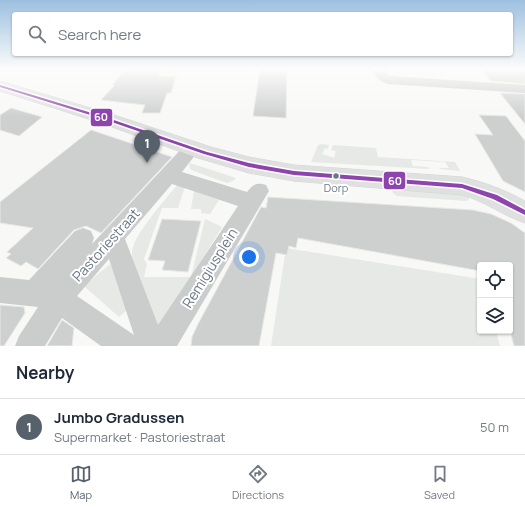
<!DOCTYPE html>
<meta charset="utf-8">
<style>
:root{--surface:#fff;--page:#f2f2f3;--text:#1f2937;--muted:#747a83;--line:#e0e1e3;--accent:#57616c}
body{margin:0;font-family:Manrope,sans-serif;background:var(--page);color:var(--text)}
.controls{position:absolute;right:12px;bottom:12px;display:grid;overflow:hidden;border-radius:4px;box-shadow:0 1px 3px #0004}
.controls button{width:36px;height:36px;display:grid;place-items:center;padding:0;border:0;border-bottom:1px solid var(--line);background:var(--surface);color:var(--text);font:20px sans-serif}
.you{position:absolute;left:249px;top:257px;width:14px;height:14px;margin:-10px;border:3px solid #fff;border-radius:50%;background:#1a73e8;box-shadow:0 0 0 6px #1a73e833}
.badge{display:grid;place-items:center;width:26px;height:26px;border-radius:50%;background:var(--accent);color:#fff;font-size:13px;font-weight:700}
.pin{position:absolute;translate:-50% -33px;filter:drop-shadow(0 1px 2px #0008)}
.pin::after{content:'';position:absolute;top:21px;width:14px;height:12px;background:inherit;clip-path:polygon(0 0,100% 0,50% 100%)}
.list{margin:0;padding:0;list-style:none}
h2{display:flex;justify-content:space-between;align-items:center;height:52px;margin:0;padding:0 16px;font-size:17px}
h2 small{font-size:13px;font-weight:400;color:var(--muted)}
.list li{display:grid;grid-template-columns:26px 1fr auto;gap:12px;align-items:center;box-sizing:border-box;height:56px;padding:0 16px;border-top:1px solid var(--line)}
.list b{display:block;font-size:15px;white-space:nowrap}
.list p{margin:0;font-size:13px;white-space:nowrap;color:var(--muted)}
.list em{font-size:13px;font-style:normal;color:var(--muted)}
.icon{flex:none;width:22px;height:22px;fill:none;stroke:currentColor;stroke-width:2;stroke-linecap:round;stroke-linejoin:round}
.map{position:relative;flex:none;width:525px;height:346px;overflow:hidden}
.search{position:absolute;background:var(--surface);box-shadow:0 1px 3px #0004;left:12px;right:12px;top:12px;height:44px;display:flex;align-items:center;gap:10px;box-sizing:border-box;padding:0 14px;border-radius:4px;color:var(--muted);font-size:15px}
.sheet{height:108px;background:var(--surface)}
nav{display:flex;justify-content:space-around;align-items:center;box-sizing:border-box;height:56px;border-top:1px solid var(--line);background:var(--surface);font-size:11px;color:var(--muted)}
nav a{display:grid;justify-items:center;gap:2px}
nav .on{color:var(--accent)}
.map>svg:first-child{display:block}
</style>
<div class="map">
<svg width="525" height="346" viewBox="0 0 525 346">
<rect width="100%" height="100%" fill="#f8f8f7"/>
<!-- green -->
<path fill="#e6e9e5" d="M 321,144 L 329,145 L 328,149 L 325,148 L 322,154 L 334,158 L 336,151 L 331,150 L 333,145 L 376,148 L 378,157 L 455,162 L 460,171 L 440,169 L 439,168 L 449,168 L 445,162 L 411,160 L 413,166 L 428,167 L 429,169 L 311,162 L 318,145 Z
M 190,163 L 236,178 L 233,181 L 227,183 L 191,170 L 189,166 Z
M 177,185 L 185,187 L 178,208 L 162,208 L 144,259 L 147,264 L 144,277 L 191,277 L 205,219 L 222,227 L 158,331 C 151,313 131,270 132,253 C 132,236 166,199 177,185 Z
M 391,189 L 469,196 L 469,200 L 465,201 L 397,196 L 393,193 Z
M 194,191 L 219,200 L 210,214 L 201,213 L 201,209 L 191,209 Z
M 286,248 L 480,279 L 480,331 L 496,331 L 500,346 L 271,346 Z
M 110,264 L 134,304 L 119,317 L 84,286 Z"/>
<!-- building -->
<path fill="#ced0d0" stroke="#e8e8e6" d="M 126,69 L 162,69 L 158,76 L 176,76 L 171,93 L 167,93 L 160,113 L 142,113 L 145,105 L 101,100 L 115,85 L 112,85 Z
M 260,69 L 287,69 L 286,118 L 253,116 Z
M 481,69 L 525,69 L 525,84 L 491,81 Z
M 500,93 L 525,94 L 525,124 Z
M 11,108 L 42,117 L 19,136 L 0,130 L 0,115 Z
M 479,115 L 506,116 L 525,141 L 525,192 L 503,181 L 475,134 L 493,135 Z
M 91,130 L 172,157 L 101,233 L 86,226 L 74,230 L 38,269 L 26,262 L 21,266 L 6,258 L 11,254 L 7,252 L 33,228 L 0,223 L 0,202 Z
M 268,197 L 473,210 L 491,214 L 511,223 L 525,233 L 525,346 L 514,346 L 510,331 L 510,265 L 480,265 L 480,271 L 298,238 L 296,248 L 289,246 L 287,255 L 276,253 L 259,346 L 191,346 L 192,337 L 198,324 L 261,207 L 266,208 Z
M 162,219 L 201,221 L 188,272 L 162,270 L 165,261 L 148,260 Z
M 0,305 L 24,307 L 25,313 L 4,346 L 0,346 Z
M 62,320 L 74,328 L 72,346 L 47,346 Z"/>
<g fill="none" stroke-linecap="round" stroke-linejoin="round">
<!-- secondary casing -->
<g stroke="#d4d5d5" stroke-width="1">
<path id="secondary" d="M 0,81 L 111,114 L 211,147 L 249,157 L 294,165 L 462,177 C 484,182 505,190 525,201 L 525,223 C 503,216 485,201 462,195 L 294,181 L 249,173 L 198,158 L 98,122 L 0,91 Z"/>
</g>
<!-- street -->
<path fill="#cbcccc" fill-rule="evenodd" d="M 373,69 L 385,69 L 387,73 L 391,76 L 525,85 L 525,93 L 388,84 C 379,82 375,77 373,69 Z
M 191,143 L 197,145 L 200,149 L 182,172 L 247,192 C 253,184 257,182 266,185 L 269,191 L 177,346 L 101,346 L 62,318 L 45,346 L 15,346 L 19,336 L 38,307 L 0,303 L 0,277 L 29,280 L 75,231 L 83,228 L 91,231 L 94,238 L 92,244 L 185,145 ZM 172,184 L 238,206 L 158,325 L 125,239 ZM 109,259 L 134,335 L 77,296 Z"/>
<!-- secondary -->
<use href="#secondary" fill="#dfe0e0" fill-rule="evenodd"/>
<!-- bus-1 casing -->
<g stroke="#fff" stroke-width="3">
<path id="bus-1" d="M 0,85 L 105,117 L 207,152 L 249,163 L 294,171 L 462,184 L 497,195 L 525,210 L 525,215 L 493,199 L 462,188 L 294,175 L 249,167 L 204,154 L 103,119 L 0,87 Z"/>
</g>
<!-- bus-1 -->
<use href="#bus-1" fill="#8e44ad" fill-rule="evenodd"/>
</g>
<!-- sky -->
<linearGradient id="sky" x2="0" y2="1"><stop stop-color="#9dc0e0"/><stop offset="0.59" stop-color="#fcfcfb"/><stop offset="1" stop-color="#fcfcfb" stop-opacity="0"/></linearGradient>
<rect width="525" height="117" fill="url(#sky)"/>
<!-- markers -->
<circle fill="#6a7885" stroke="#fff" stroke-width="1.5" cx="336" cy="176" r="3.5"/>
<g text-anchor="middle" stroke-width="4" stroke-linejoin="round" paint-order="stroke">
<!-- bus labels -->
<g font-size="11" fill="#6a7885" stroke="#fff">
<text x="336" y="192">Dorp</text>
</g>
<!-- near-street labels -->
<g font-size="14" fill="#6a7885" stroke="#fff">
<text transform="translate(106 245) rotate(-48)" y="5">Pastoriestraat</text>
<text transform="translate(210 268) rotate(-58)" y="5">Remigiusplein</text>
</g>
</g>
<g stroke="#fff" stroke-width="1.5">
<rect x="90" y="108" width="23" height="19" rx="4" fill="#8e44ad"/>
<rect x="383" y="171" width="23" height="19" rx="4" fill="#8e44ad"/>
</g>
<g font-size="11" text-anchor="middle" font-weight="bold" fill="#fff">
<text x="101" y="121">60</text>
<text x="395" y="185">60</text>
</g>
</svg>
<div class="controls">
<button><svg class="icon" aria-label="locate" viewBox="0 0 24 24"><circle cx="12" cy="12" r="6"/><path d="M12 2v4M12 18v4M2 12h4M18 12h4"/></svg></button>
<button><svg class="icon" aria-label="layers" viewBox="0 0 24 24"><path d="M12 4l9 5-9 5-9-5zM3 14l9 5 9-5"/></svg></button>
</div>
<div class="you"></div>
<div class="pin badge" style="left:147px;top:163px">1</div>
<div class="search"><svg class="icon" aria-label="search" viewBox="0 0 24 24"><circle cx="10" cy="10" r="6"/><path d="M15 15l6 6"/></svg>Search here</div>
</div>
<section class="sheet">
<h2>Nearby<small></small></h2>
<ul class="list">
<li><span class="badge">1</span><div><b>Jumbo Gradussen</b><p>Supermarket · Pastoriestraat</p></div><em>50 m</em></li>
</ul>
</section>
<nav>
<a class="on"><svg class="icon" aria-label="map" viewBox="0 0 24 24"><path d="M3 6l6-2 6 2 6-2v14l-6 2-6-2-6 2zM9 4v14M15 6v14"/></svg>Map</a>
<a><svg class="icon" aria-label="directions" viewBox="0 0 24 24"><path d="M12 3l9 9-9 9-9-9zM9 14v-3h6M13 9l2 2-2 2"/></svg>Directions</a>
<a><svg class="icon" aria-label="saved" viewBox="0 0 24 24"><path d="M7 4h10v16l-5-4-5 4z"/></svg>Saved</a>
</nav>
